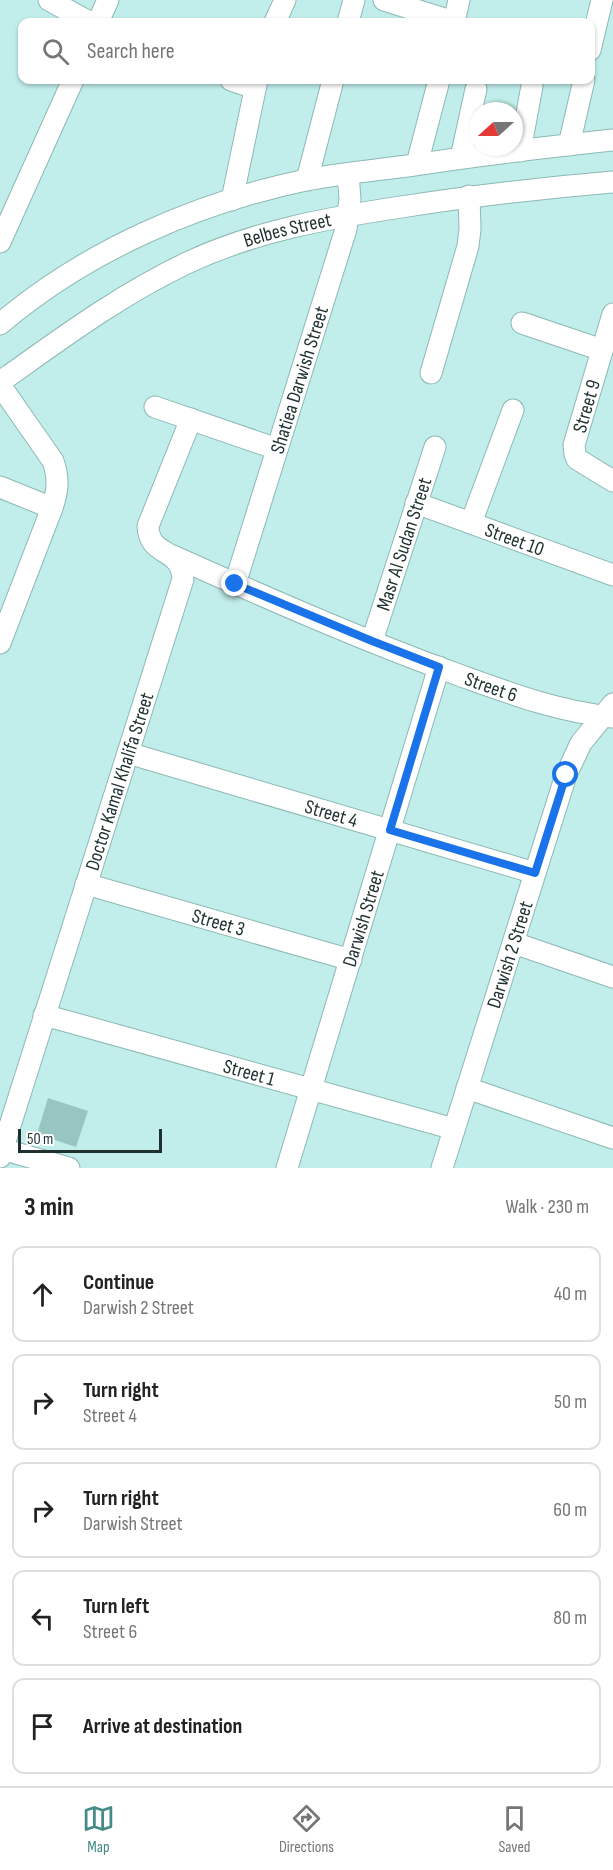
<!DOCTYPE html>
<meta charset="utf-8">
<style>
:root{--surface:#fff;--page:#f6f6f6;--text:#222;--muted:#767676;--line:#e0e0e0;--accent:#448b87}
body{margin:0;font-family:"Sofia Sans Condensed",sans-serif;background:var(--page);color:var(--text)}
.compass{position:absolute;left:469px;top:102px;width:54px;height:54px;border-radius:50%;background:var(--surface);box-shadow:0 2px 4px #0004;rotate:249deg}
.scale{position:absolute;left:18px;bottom:15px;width:144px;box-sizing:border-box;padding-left:6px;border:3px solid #1f302f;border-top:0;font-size:16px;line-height:21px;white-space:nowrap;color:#1f302f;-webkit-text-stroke:4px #fff;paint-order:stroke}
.stop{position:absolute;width:18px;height:18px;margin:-14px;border:4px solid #1a73e8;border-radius:50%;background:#fff}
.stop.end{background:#1a73e8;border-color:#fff;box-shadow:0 2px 6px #0008}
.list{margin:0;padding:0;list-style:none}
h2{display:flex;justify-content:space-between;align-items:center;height:78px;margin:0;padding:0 24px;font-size:26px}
h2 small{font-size:20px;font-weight:400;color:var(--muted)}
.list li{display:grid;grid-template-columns:39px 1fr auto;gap:18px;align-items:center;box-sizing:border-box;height:96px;margin:0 12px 12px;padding:0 12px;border:2px solid var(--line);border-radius:12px}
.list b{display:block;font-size:22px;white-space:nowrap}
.list p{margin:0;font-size:20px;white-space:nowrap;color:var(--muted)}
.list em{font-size:20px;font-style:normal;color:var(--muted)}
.icon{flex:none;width:33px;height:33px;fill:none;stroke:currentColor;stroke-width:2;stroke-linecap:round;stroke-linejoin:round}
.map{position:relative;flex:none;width:613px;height:1168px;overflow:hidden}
.search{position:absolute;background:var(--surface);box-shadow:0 2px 4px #0004;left:18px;right:18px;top:18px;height:66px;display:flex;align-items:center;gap:15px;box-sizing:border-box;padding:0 21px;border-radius:12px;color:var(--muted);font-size:22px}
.sheet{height:618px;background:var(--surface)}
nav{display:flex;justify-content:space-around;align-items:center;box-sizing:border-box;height:84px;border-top:2px solid var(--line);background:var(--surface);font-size:16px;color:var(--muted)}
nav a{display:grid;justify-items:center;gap:3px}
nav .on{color:var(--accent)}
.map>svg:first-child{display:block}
</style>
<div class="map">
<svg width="613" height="1168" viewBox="0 0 613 1168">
<rect width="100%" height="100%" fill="#c1eeeb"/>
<!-- building -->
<path fill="#98c4c1" d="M 48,1098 L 88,1111 L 76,1147 L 37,1134 Z"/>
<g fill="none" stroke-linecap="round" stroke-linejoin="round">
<!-- street casing -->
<g stroke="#8cb8b5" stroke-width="23">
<g id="street">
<path d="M 49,0 L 89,22"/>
<path d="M 384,0 L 454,22"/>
<path d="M 98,22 L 108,0"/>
<path d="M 275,22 L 285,0"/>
<path d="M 348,22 L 354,0"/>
<path d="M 454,22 L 459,0"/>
<path d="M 590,50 L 602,0"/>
<path d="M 231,80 L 255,88"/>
<path d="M 569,145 L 584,80"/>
<path d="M 520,151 L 532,86"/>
<path d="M 461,158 L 476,89"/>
<path d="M 417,164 L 439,80"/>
<path d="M 307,180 L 333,80"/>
<path d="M 232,200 L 257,80"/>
<path d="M 0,242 L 73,80"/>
<path d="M 613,314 L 574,445 L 575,454 L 577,459 L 613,481"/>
<path d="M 522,323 L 602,350"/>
<path d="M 0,324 C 86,251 196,203 306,180 C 342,173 378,170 414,165 C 480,155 547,147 613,140"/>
<path d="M 431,373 L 468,246 L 470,229 L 469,196"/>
<path id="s1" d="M 0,382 C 62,338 118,296 187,263 C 255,231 328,218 401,207 C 472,196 542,188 613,182"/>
<path d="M 0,385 L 53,461 C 59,478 58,491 52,508 L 0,643"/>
<path d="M 155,407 L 277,449"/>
<path d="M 0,487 L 52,508"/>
<path id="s2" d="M 416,503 L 613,575"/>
<path d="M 471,523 L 513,410"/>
<path id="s3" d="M 173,556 C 267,598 362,640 459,675 C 509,693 559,712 612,717"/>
<path id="s4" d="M 235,584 L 346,229 L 350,199 L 348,174"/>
<path id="s5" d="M 372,641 L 435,447"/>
<path id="s6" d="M 128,753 L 535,873"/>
<path id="s7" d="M 86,884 L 351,960"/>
<path d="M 514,943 L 613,977"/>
<path id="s8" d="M 44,1015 L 454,1129"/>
<path d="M 467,1088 L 613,1138"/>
<path d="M 2,1149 L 69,1168"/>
<path id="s9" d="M 0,1157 L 183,579 C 181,546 149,558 148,526 L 191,419"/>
<path id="s10" d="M 287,1168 L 439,667"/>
<path id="s11" d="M 442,1168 L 566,775 L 581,743 L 613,704"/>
</g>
</g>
<!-- street -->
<use href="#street" stroke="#fff" stroke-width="21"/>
</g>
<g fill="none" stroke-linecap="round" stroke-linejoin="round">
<!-- route -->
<path stroke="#1a73e8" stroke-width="8" d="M 235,584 L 372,641 L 439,667 L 390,830 L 535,873 L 566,775"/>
</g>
<g text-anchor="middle" stroke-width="4.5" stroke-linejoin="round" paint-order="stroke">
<!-- street labels -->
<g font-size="20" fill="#1f302f" stroke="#fff">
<text dy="7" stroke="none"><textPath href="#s1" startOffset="328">Belbes Street</textPath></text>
<text dy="7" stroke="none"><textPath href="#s4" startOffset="214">Shatiea Darwish Street</textPath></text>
<text transform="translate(586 406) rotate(-74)" y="7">Street 9</text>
<text dy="7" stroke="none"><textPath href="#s2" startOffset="105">Street 10</textPath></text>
<text dy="7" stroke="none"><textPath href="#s5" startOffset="102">Masr Al Sudan Street</textPath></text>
<text dy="7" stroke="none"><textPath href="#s3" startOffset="344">Street 6</textPath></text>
<text dy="7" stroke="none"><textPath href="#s9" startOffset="394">Doctor Kamal Khalifa Street</textPath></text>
<text dy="7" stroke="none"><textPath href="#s6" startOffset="212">Street 4</textPath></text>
<text dy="7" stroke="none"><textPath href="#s10" startOffset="261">Darwish Street</textPath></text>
<text dy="7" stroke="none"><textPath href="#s7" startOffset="138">Street 3</textPath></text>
<text dy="7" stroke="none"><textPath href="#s11" startOffset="224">Darwish 2 Street</textPath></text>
<text dy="7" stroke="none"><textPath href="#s8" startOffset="213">Street 1</textPath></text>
</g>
</g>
</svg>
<svg class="compass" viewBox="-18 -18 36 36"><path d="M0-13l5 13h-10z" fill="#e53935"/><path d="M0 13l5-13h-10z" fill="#767676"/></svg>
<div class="scale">50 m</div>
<div class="stop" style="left:566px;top:775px"></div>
<div class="stop end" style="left:235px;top:584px"></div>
<div class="search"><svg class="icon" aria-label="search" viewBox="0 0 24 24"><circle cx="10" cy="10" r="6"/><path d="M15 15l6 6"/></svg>Search here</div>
</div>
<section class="sheet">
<h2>3 min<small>Walk · 230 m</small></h2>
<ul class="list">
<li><svg class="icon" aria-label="ahead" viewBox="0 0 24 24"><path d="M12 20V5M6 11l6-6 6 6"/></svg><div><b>Continue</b><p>Darwish 2 Street</p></div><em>40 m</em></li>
<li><svg class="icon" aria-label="right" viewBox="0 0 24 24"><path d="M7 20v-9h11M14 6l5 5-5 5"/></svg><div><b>Turn right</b><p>Street 4</p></div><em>50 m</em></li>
<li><svg class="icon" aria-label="right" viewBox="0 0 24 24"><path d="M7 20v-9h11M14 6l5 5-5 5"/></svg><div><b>Turn right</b><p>Darwish Street</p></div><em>60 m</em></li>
<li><svg class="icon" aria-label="left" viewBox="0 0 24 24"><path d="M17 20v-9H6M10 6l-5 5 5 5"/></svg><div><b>Turn left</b><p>Street 6</p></div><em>80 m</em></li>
<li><svg class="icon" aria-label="arrive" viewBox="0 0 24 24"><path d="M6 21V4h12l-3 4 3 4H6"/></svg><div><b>Arrive at destination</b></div></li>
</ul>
</section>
<nav>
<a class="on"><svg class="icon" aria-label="map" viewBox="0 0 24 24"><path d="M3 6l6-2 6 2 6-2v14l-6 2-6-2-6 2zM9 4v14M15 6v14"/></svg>Map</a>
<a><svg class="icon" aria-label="directions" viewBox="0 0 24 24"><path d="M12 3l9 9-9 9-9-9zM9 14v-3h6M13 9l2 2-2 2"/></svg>Directions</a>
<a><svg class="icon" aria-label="saved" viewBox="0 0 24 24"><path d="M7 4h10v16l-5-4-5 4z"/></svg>Saved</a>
</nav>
